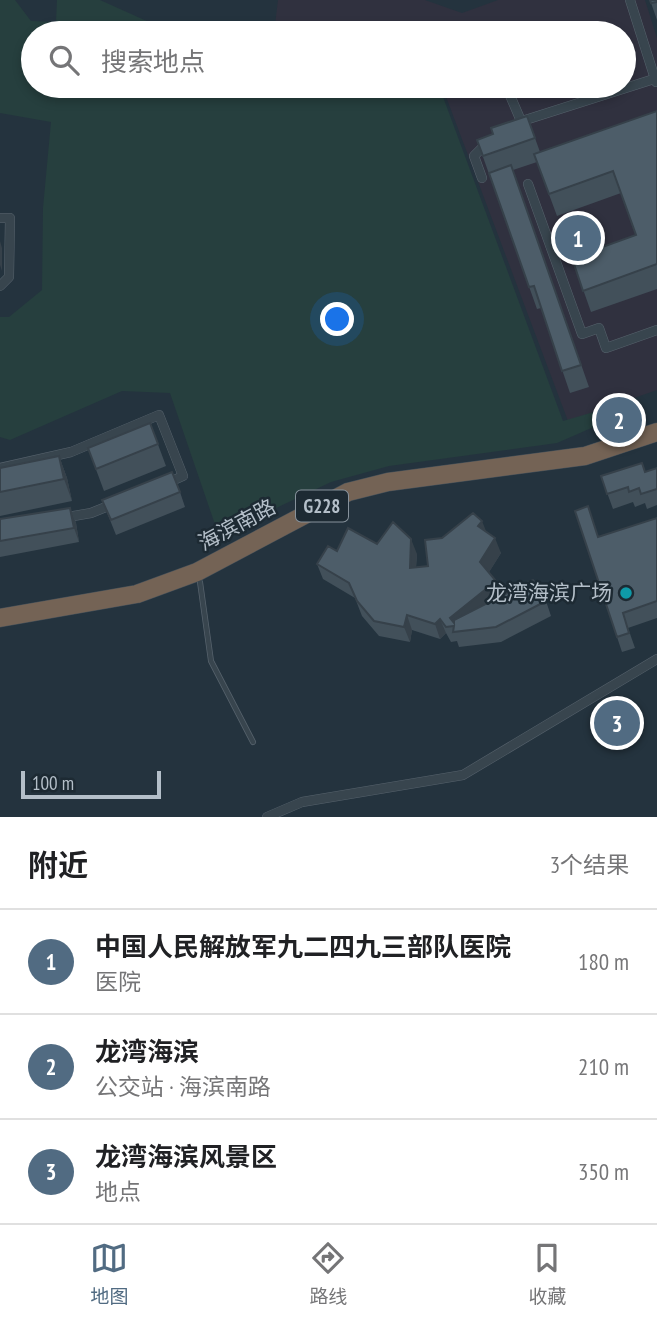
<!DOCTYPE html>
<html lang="zh">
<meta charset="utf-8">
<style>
:root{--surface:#fff;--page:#f6f6f6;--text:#202124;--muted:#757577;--line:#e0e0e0;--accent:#516b82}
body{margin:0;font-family:"PT Sans Narrow","Noto Sans SC",sans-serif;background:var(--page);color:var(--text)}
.scale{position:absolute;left:21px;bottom:18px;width:140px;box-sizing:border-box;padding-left:7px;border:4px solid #b4bfc9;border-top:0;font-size:19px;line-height:24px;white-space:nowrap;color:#b4bfc9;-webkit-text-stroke:5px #1d2a33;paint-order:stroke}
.you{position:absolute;left:338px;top:320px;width:24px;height:24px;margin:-18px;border:5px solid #fff;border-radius:50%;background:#1a73e8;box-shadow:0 0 0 10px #1a73e833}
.badge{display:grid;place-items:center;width:46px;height:46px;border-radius:50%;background:var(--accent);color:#fff;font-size:23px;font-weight:700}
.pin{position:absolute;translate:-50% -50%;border:4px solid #fff;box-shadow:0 2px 7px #0006}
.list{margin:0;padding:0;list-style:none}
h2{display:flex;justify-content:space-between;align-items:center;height:91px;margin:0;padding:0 28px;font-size:30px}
h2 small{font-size:23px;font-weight:400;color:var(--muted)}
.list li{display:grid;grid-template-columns:46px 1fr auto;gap:21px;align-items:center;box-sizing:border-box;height:105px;padding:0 28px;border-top:2px solid var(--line)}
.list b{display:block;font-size:26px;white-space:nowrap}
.list p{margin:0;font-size:23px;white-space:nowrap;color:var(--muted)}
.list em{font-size:23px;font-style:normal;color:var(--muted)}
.icon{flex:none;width:38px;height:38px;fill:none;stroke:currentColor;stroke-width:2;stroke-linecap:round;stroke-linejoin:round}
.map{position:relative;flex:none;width:657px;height:817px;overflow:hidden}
.search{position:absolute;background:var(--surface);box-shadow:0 4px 10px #0003;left:21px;right:21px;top:21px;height:77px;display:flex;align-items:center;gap:18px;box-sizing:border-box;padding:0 24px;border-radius:38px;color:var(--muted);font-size:26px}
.sheet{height:406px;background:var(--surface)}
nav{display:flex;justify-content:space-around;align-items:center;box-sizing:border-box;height:98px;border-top:2px solid var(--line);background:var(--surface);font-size:19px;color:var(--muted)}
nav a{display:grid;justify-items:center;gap:4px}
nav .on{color:var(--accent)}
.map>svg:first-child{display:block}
</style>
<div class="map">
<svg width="657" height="817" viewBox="0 0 657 817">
<rect width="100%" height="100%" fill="#24333e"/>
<!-- medical -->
<path fill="#30313f" d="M 278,0 L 425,0 L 462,13 L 498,0 L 645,0 L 657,38 L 657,390 L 568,421 L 442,86 L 624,86 L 624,33 L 274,33 Z"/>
<!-- green -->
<path fill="#263f3e" d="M 0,0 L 15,0 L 31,21 L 56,22 L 57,0 L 100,0 L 160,27 L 164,33 L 33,33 L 33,86 L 439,86 L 563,421 L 621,404 L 612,419 L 557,443 L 389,466 L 331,482 L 274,509 L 221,542 L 170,393 L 122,391 L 10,440 L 0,437 L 0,317 L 9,317 L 42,290 L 43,208 L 51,122 L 0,113 Z"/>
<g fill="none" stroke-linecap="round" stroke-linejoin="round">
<!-- lane casing -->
<g stroke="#56626c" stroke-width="6">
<path id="lane" d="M 200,582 L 211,661 L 253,742"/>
</g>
<!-- street casing -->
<g stroke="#56626c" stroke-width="10">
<path id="street" d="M 630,0 L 656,82
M 429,33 L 439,33
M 506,86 L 521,121
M 519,122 L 654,79
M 482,178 L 474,156 L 489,141
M 528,184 L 582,334 L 599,328 L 606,348 L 657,330
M 0,218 L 10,218 L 9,277 L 0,286
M 0,468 L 71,452 L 159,415 L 183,476 L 165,484
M 62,518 L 91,513 L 116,503
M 267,817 L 302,802 L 463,775 L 657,659"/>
</g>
<!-- highway casing -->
<g stroke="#434f59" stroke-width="19">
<path id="highway" d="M 0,618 L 137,594 L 197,572 L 348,492 L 388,482 L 585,456 L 657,432"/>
</g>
<!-- lane -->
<use href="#lane" stroke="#38454e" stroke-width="4.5"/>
<!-- street -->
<use href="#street" stroke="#38454e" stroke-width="9"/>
<!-- highway -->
<use href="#highway" stroke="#746355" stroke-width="18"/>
</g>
<!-- wall -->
<path fill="#42505a" d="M 650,0 L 657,0 L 657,20 Z
M 657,111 L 657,289 L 591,312 L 572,258 L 636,235 L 621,193 L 557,216 L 537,162 L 513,170 L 589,387 L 570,393 L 541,308 L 537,309 L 477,140 L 493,134 L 527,116 L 540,152 Z
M 150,423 L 166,466 L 104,491 L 88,448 Z
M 59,456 L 67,478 L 72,501 L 0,516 L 0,468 Z
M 657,468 L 657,505 L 647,509 L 645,503 L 635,507 L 633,502 L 613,509 L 601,476 L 645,472 Z
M 180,492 L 185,507 L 116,535 L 102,500 Z
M 70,508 L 76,523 L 79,542 L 0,557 L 0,519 Z
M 657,518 L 657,618 L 628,628 L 635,648 L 622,652 L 617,637 L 598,537 Z
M 486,532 L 501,553 L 489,572 L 496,581 L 501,596 L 546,601 L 551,616 L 501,642 L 459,647 L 457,641 L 451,642 L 446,633 L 440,639 L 412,630 L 410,642 L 379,636 L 362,616 L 355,598 L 323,579 L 317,564 L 337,551 L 377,544 L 417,554 L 416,567 L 428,566 Z"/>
<!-- shaded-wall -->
<path fill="#36414a" d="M 0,241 L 2,248 L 2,271 L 0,265 Z
M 59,456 L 67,478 L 72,501 L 64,479 Z
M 70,508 L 76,523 L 79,542 L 74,528 Z
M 482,521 L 488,536 L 478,526 Z
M 495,538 L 501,553 L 486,577 L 480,562 Z
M 411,539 L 417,554 L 415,583 L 410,568 Z
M 496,581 L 501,596 L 456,631 L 450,618 Z
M 407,615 L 412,630 L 410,642 L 404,627 Z
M 440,619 L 446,633 L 440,639 L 435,624 Z"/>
<!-- building -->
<path fill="#4d5d69" stroke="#36414a" stroke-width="2" d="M 650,0 L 657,0 L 657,2 L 651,3 Z
M 657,111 L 657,264 L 583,291 L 572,258 L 636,235 L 613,171 L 549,194 L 534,154 Z
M 527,116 L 535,138 L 483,156 L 477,140 L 493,134 L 491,128 Z
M 511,165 L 581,365 L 562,371 L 534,286 L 529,287 L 489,173 Z
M 150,423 L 158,444 L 96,469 L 88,448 Z
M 59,456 L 64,479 L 0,492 L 0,468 Z
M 642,463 L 645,472 L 657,468 L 657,489 L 641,494 L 639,488 L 629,492 L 628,487 L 607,494 L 601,476 Z
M 172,472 L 180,492 L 111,520 L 102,500 Z
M 588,506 L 598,537 L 657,518 L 657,601 L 623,613 L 629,633 L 617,637 L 575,511 Z
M 70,508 L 74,528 L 0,541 L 0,519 Z
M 473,513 L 482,521 L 478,526 L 495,538 L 480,562 L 496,581 L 450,618 L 454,623 L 454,620 L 533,580 L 546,601 L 496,627 L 453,632 L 454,626 L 446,627 L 440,619 L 435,624 L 407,615 L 404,627 L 374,621 L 357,601 L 349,583 L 317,564 L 328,546 L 337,551 L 348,528 L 377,544 L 393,522 L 411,539 L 410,568 L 428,566 L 425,540 L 442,538 Z"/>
<!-- markers -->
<circle fill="#0f9aa8" stroke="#1d2a33" stroke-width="2.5" cx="626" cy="593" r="7"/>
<g text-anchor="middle" stroke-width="5" stroke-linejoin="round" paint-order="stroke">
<!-- shield labels -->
<rect fill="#1d2a33" stroke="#87929c" stroke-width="2" x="296" y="490.5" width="52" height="31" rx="5"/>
<g font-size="19" font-weight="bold" fill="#b4bfc9">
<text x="322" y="513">G228</text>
</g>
<!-- street labels -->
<g font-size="21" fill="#b4bfc9" stroke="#1d2a33">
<text transform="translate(237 525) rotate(-28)" y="7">海滨南路</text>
</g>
<!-- poi labels -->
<g font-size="21" fill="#b4bfc9" stroke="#1d2a33" text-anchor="end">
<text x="612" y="600">龙湾海滨广场</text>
</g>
</g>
</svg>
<div class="scale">100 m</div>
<div class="you"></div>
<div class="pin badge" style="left:578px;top:238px">1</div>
<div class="pin badge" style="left:619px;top:420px">2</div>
<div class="pin badge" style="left:617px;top:723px">3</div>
<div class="search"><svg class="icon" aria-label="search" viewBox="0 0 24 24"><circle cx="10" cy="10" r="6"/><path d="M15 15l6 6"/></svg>搜索地点</div>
</div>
<section class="sheet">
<h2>附近<small>3个结果</small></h2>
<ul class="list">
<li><span class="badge">1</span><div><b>中国人民解放军九二四九三部队医院</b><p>医院</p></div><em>180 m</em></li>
<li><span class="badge">2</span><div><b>龙湾海滨</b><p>公交站 · 海滨南路</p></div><em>210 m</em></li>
<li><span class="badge">3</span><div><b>龙湾海滨风景区</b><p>地点</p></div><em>350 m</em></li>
</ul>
</section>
<nav>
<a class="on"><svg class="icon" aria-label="map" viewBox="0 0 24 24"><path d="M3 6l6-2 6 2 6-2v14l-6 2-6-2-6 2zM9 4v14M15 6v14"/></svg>地图</a>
<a><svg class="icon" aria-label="directions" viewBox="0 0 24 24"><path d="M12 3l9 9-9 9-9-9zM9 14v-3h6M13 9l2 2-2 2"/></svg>路线</a>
<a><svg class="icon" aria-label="saved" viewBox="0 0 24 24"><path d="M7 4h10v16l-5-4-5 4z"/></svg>收藏</a>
</nav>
